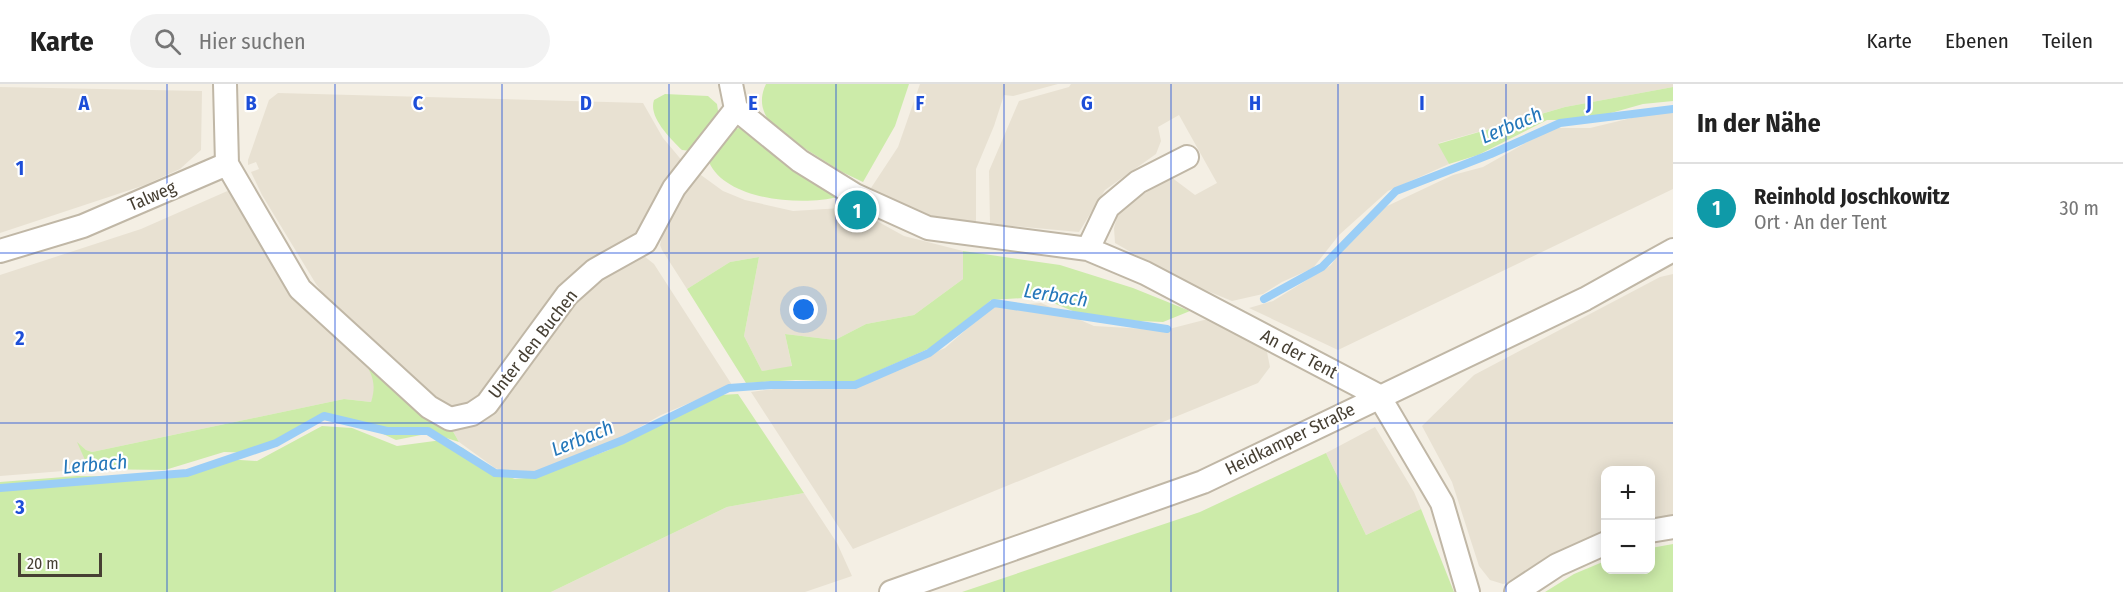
<!DOCTYPE html>
<html lang="de">
<meta charset="utf-8">
<style>
:root{--surface:#fff;--page:#f2f2f2;--text:#222;--muted:#767676;--line:#e0e0e0;--accent:#0b8043}
body{margin:0;font-family:"Fira Sans Condensed",sans-serif;background:var(--page);color:var(--text)}
.controls{position:absolute;right:18px;bottom:18px;display:grid;overflow:hidden;border-radius:12px;box-shadow:0 3px 15px #0003}
.controls button{width:54px;height:54px;display:grid;place-items:center;padding:0;border:0;border-bottom:2px solid var(--line);background:var(--surface);color:var(--text);font:30px sans-serif}
.scale{position:absolute;left:18px;bottom:15px;width:84px;box-sizing:border-box;padding-left:6px;border:3px solid #463f33;border-top:0;font-size:16px;line-height:21px;white-space:nowrap;color:#463f33;-webkit-text-stroke:4px #fff;paint-order:stroke}
.you{position:absolute;left:804px;top:226px;width:21px;height:21px;margin:-15px;border:4px solid #fff;border-radius:50%;background:#1a73e8;box-shadow:0 0 0 9px #1a73e833}
.badge{display:grid;place-items:center;width:39px;height:39px;border-radius:50%;background:var(--accent);color:#fff;font-size:20px;font-weight:700}
.pin{position:absolute;translate:-50% -50%;border:3px solid #fff;box-shadow:0 2px 6px #0006}
.list{margin:0;padding:0;list-style:none}
h2{display:flex;justify-content:space-between;align-items:center;height:78px;margin:0;padding:0 24px;font-size:26px}
h2 small{font-size:20px;font-weight:400;color:var(--muted)}
.list li{display:grid;grid-template-columns:39px 1fr auto;gap:18px;align-items:center;box-sizing:border-box;height:90px;padding:0 24px;border-top:2px solid var(--line)}
.list b{display:block;font-size:22px;white-space:nowrap}
.list p{margin:0;font-size:20px;white-space:nowrap;color:var(--muted)}
.list em{font-size:20px;font-style:normal;color:var(--muted)}
.icon{flex:none;width:33px;height:33px;fill:none;stroke:currentColor;stroke-width:2;stroke-linecap:round;stroke-linejoin:round}
.map{position:relative;flex:none;width:1673px;height:508px;overflow:hidden}
header{display:flex;align-items:center;gap:36px;box-sizing:border-box;height:84px;padding:0 30px;background:var(--surface);border-bottom:2px solid var(--line)}
header strong{font-size:28px}
nav{display:flex;gap:33px;margin-inline-start:auto;font-size:21px}
.search{width:420px;height:54px;background:var(--page);display:flex;align-items:center;gap:15px;box-sizing:border-box;padding:0 21px;border-radius:33px;color:var(--muted);font-size:22px}
main{display:flex}
aside{flex:1;background:var(--surface)}
.map>svg:first-child{display:block}
</style>
<header>
<strong>Karte</strong>
<div class="search"><svg class="icon" aria-label="search" viewBox="0 0 24 24"><circle cx="10" cy="10" r="6"/><path d="M15 15l6 6"/></svg>Hier suchen</div>
<nav><a>Karte</a><a>Ebenen</a><a>Teilen</a></nav>
</header>
<main>
<div class="map">
<svg width="1673" height="508" viewBox="0 0 1673 508">
<rect width="100%" height="100%" fill="#f4efe4"/>
<!-- residential -->
<path fill="#e8e1d2" d="M 920,0 L 1058,0 L 1013,12 L 1004,11 L 994,42 L 976,85 L 976,139 L 932,132 L 900,122 L 871,104 L 898,63 Z
M 1071,0 L 1673,0 L 1673,3 L 1565,23 L 1439,59 L 1449,80 L 1388,107 L 1339,151 L 1313,184 L 1282,198 L 1263,210 L 1232,217 L 1178,195 L 1115,159 L 1114,144 L 1118,129 L 1125,122 L 1171,93 L 1195,111 L 1217,99 L 1179,31 L 1158,43 L 1161,57 L 1156,70 L 1105,106 L 1079,148 L 990,140 L 989,87 L 1019,17 L 1069,3 Z
M 0,3 L 202,7 L 201,66 L 180,85 L 145,101 L 0,149 Z
M 278,9 L 643,19 L 663,54 L 684,79 L 646,143 L 481,318 L 447,324 L 327,215 L 316,200 L 262,111 L 251,88 L 259,85 L 256,78 L 248,81 L 248,76 L 269,16 Z
M 1673,24 L 1673,105 L 1338,266 L 1249,224 L 1273,217 L 1331,181 L 1349,155 L 1383,124 L 1453,91 L 1483,83 L 1552,44 L 1590,44 Z
M 694,86 L 723,107 L 745,116 L 793,127 L 842,124 L 846,120 L 904,152 L 963,167 L 963,195 L 914,231 L 866,240 L 835,256 L 785,250 L 792,283 L 762,287 L 744,252 L 759,173 L 730,178 L 687,205 L 662,166 L 660,161 L 668,129 Z
M 232,105 L 363,275 L 373,292 L 375,307 L 371,318 L 344,315 L 92,368 L 86,366 L 79,360 L 89,385 L 0,392 L 0,191 L 141,145 Z
M 644,172 L 654,180 L 732,301 L 661,331 L 610,360 L 535,389 L 515,391 L 495,384 L 459,358 L 451,344 L 467,344 L 482,338 L 493,326 L 561,231 L 589,201 Z
M 1673,190 L 1673,430 L 1651,436 L 1650,386 L 1606,386 L 1605,450 L 1536,481 L 1512,498 L 1503,500 L 1490,496 L 1479,482 L 1452,398 L 1422,342 L 1474,291 L 1660,193 Z
M 1041,219 L 1094,242 L 1165,246 L 1208,235 L 1266,263 L 1270,283 L 1258,299 L 853,465 L 751,308 L 798,302 L 854,304 L 945,264 L 992,223 Z
M 1375,343 L 1414,408 L 1421,425 L 1366,451 L 1326,369 Z
M 804,409 L 837,459 L 852,492 L 805,508 L 551,508 L 727,423 Z"/>
<!-- green -->
<path fill="#cceba9" d="M 766,0 L 909,0 L 895,42 L 863,98 L 842,88 L 777,47 C 764,33 757,19 766,0 Z
M 1673,3 L 1673,17 L 1643,20 L 1586,36 L 1547,36 L 1478,71 L 1449,80 L 1438,60 L 1565,23 Z
M 665,10 L 708,12 L 717,20 L 719,33 L 691,67 L 682,66 C 671,55 648,33 654,16 Z
M 746,42 L 838,113 C 803,122 726,117 709,78 C 715,63 729,44 746,42 Z
M 963,167 L 1060,181 L 1133,204 L 1190,227 L 1163,238 L 1092,235 L 1039,213 L 991,216 L 944,258 L 853,298 L 796,296 L 746,299 L 687,205 L 730,178 L 759,173 L 744,252 L 762,287 L 792,282 L 785,250 L 835,256 L 866,240 L 914,231 L 963,195 Z
M 363,275 L 451,344 L 459,358 L 431,349 L 396,356 L 351,335 L 321,332 L 257,369 L 224,368 L 165,386 L 89,385 L 77,358 L 86,366 L 92,368 L 344,315 L 371,318 C 377,300 372,290 363,275 Z
M 738,310 L 804,409 L 727,423 L 551,508 L 0,508 L 0,398 L 77,392 L 165,393 L 224,375 L 257,377 L 322,342 L 352,344 L 397,362 L 442,356 L 463,364 L 495,388 L 515,395 L 537,393 L 609,366 L 663,335 L 720,311 Z
M 1326,369 L 1366,451 L 1421,425 L 1454,508 L 962,508 L 1200,428 Z
M 1673,460 L 1673,508 L 1545,508 L 1574,490 L 1605,477 L 1606,486 L 1650,486 L 1651,464 Z"/>
<g fill="none" stroke-linecap="round" stroke-linejoin="round">
<!-- stream -->
<path stroke="#9bcef6" stroke-width="8" d="M 1264,215 L 1322,183 L 1396,107 L 1491,70 L 1560,39 L 1673,25
M 0,404 L 187,389 L 276,359 L 324,332 L 387,347 L 428,347 L 495,389 L 535,391 L 623,356 L 729,304 L 771,301 L 855,301 L 929,269 L 994,219 L 1167,245"/>
<!-- street casing -->
<g stroke="#c0b7a6" stroke-width="26">
<path id="street" d="M 731,0 L 736,25 L 800,77 L 855,111 L 928,144 L 1088,165 L 1145,189 L 1379,312 L 1442,419 L 1468,508
M 227,80 L 300,205 L 429,323 L 450,335 L 472,330 L 487,320 L 567,211 L 595,186 L 645,158 L 674,104 L 736,25
M 1088,165 L 1108,123 L 1138,98 L 1187,73
M 0,167 L 83,142 L 227,80 L 225,0
M 1650,447 L 1673,443
M 891,508 L 1203,398 L 1585,215 L 1673,166
M 1516,508 L 1557,481 L 1606,459"/>
</g>
<!-- street -->
<use href="#street" stroke="#fff" stroke-width="22"/>
</g>
<!-- grid -->
<path fill="none" stroke="#1d4ed8" stroke-width="1.5" stroke-opacity="0.55" d="M 167,0 L 167,508M 335,0 L 335,508M 502,0 L 502,508M 669,0 L 669,508M 836,0 L 836,508M 1004,0 L 1004,508M 1171,0 L 1171,508M 1338,0 L 1338,508M 1506,0 L 1506,508M 0,169 L 1673,169M 0,339 L 1673,339"/>
<g text-anchor="middle" stroke-width="4.5" stroke-linejoin="round" paint-order="stroke">
<!-- street labels -->
<g font-size="18" fill="#463f33" stroke="#fff">
<text transform="translate(152 112) rotate(-23)" y="6">Talweg</text>
<text transform="translate(533 260) rotate(-52)" y="6">Unter den Buchen</text>
<text transform="translate(1299 270) rotate(28)" y="6">An der Tent</text>
<text transform="translate(1290 355) rotate(-26)" y="6">Heidkamper Straße</text>
</g>
<!-- water labels -->
<g font-size="20" font-style="italic" fill="#2477ba" stroke="#fff">
<text transform="translate(1511 41) rotate(-23)" y="7">Lerbach</text>
<text transform="translate(1056 211) rotate(9)" y="7">Lerbach</text>
<text transform="translate(582 354) rotate(-22)" y="7">Lerbach</text>
<text transform="translate(95 380) rotate(-5)" y="7">Lerbach</text>
</g>
</g>
<g font-size="20" text-anchor="middle" font-weight="bold" fill="#1d4ed8" stroke="#fff" stroke-width="4.5" stroke-linejoin="round" paint-order="stroke">
<text x="84" y="26">A</text>
<text x="251" y="26">B</text>
<text x="418" y="26">C</text>
<text x="586" y="26">D</text>
<text x="753" y="26">E</text>
<text x="920" y="26">F</text>
<text x="1087" y="26">G</text>
<text x="1255" y="26">H</text>
<text x="1422" y="26">I</text>
<text x="1589" y="26">J</text>
<text x="20" y="91">1</text>
<text x="20" y="261">2</text>
<text x="20" y="430">3</text>
</g>
</svg>
<div class="controls">
<button>+</button>
<button>−</button>
</div>
<div class="scale">20 m</div>
<div class="you"></div>
<div class="pin badge" style="left:857px;top:126px;background:#0f9aa8">1</div>
</div>
<aside>
<h2>In der Nähe<small></small></h2>
<ul class="list">
<li><span class="badge" style="background:#0f9aa8">1</span><div><b>Reinhold Joschkowitz</b><p>Ort · An der Tent</p></div><em>30 m</em></li>
</ul>
</aside>
</main>
